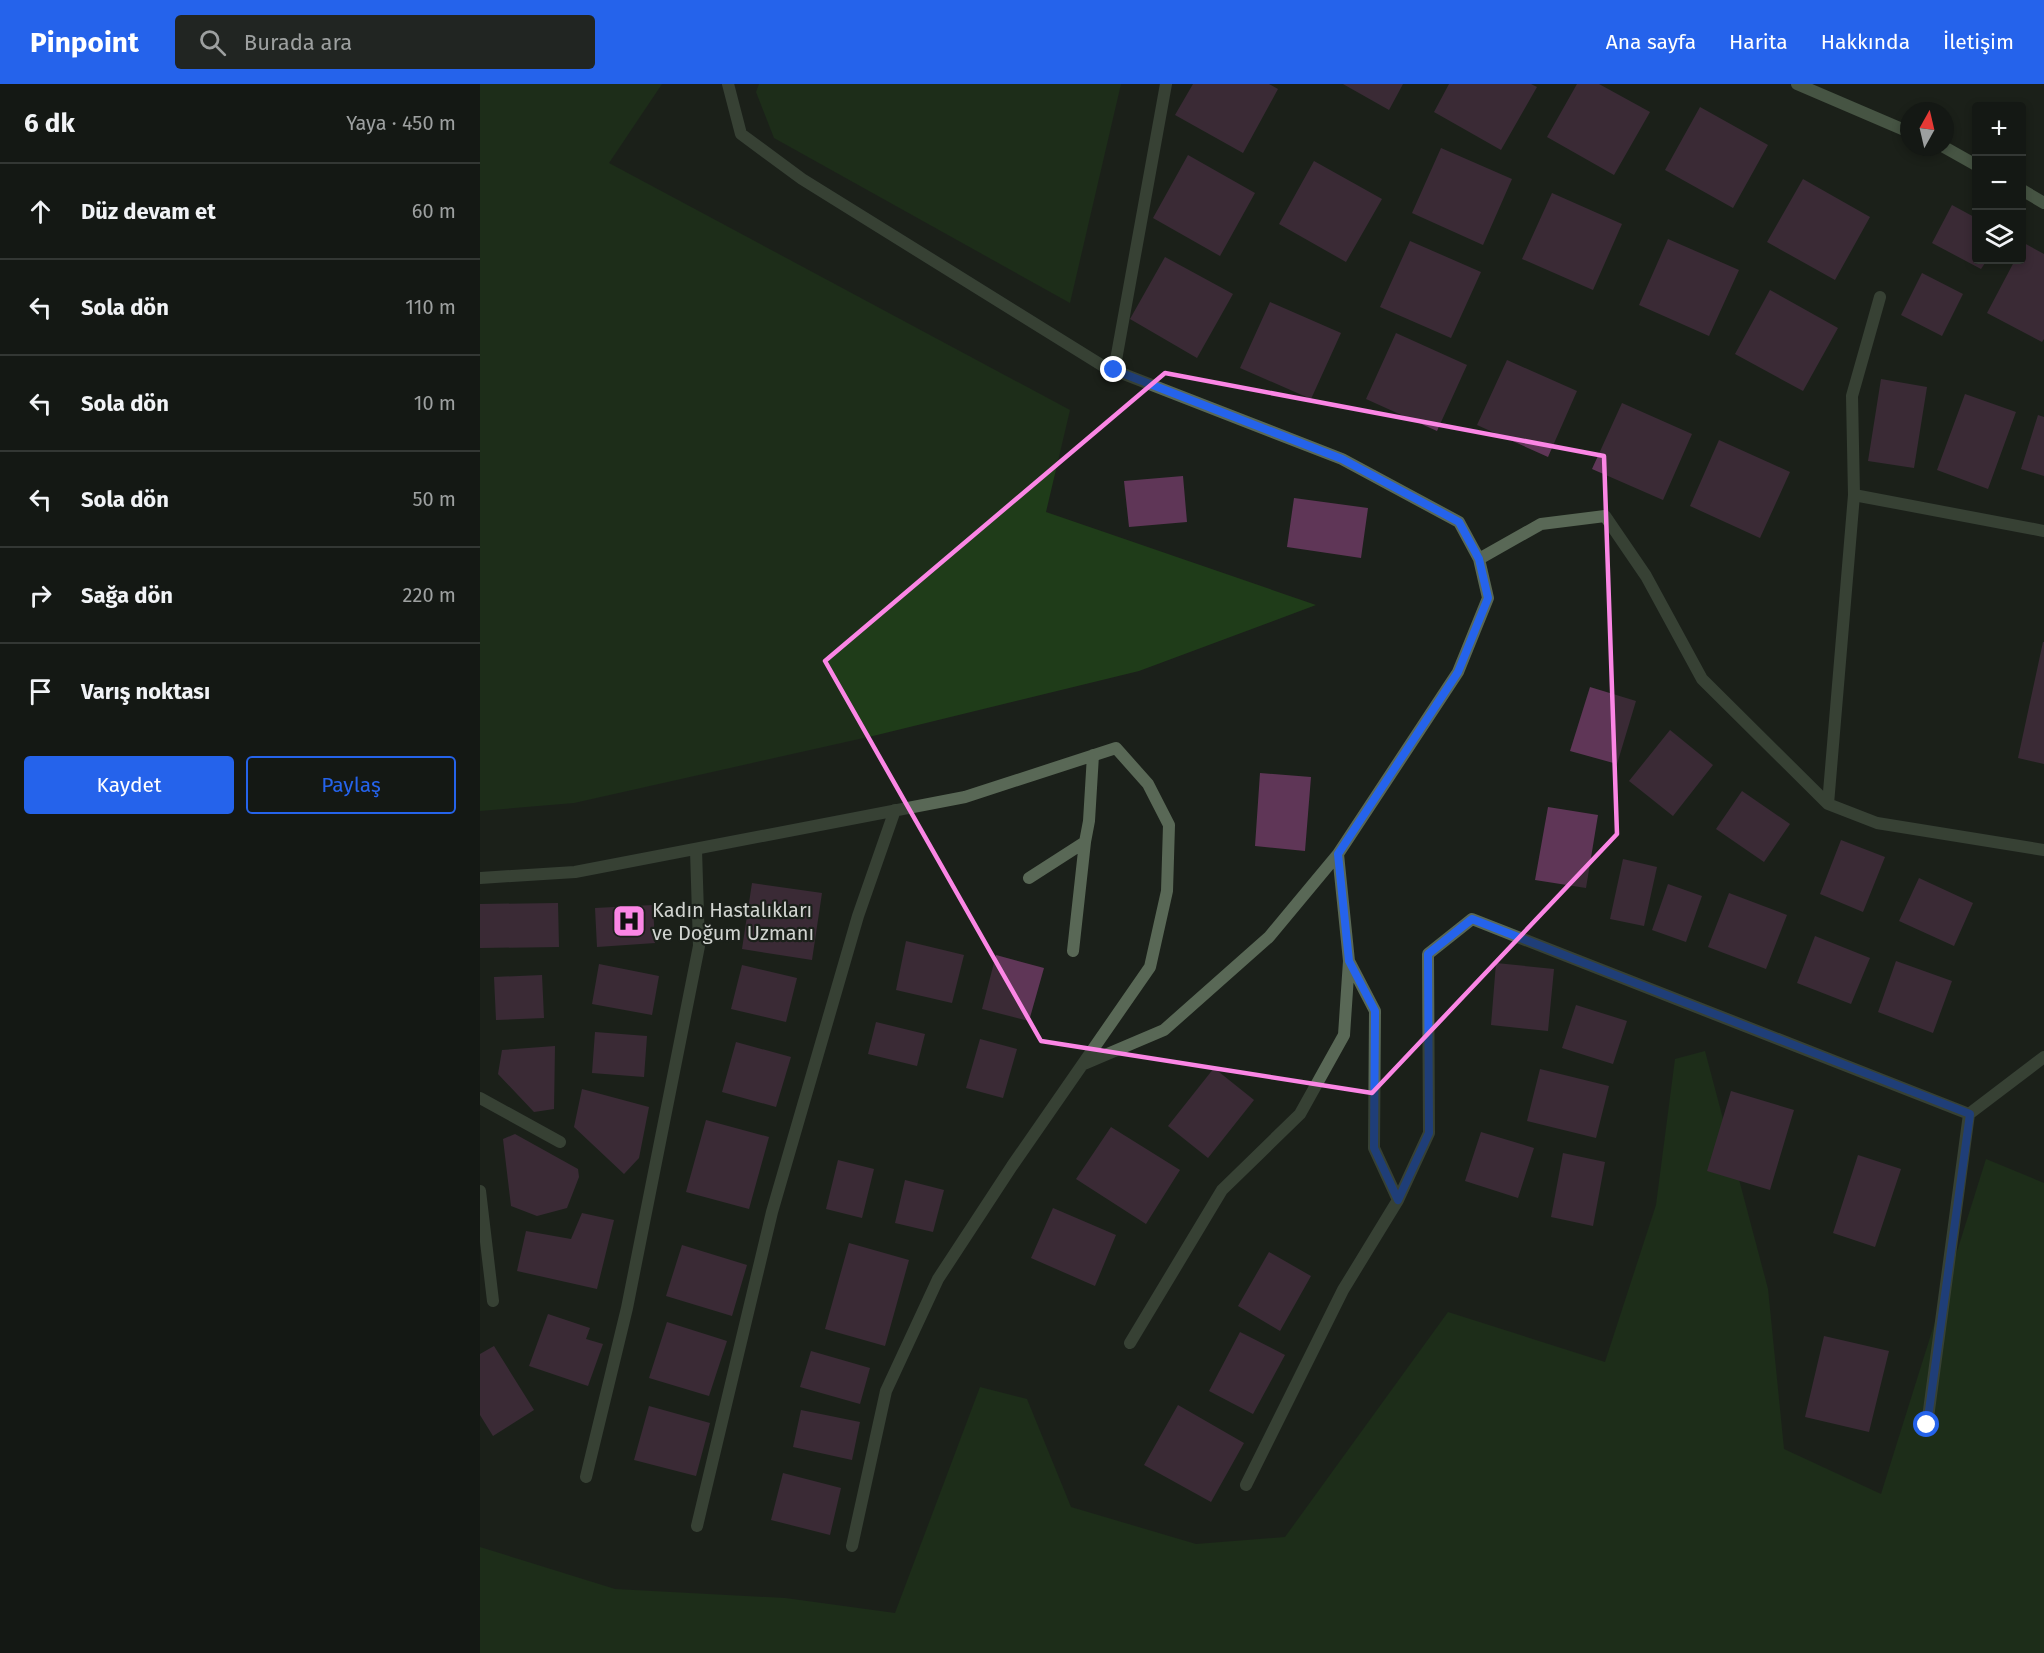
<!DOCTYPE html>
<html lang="tr">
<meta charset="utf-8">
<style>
:root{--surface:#141814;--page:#212522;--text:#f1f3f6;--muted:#9da0a0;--line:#333734;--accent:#2563eb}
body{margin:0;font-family:"Fira Sans",sans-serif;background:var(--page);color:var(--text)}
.controls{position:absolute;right:18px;top:18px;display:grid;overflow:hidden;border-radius:6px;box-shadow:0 3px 9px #0003}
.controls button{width:54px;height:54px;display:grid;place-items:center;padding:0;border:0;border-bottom:2px solid var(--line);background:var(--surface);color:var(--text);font:30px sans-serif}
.compass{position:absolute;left:1420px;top:18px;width:54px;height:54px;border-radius:50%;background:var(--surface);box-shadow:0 3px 9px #0003;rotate:8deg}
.stop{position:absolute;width:18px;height:18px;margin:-14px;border:4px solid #2563eb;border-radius:50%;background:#fff}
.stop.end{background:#2563eb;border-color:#fff;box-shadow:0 2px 6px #0008}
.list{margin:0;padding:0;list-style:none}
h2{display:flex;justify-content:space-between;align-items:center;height:78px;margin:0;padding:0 24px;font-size:26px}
h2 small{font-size:20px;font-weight:400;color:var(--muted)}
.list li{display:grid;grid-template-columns:39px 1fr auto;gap:18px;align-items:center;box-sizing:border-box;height:96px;padding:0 24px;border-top:2px solid var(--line)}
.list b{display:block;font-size:22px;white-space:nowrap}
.list em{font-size:20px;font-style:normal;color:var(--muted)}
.actions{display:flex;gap:12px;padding:18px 24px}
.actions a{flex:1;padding:14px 0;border:2px solid var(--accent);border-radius:6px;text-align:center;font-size:21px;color:var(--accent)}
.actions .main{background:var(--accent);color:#fff}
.icon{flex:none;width:33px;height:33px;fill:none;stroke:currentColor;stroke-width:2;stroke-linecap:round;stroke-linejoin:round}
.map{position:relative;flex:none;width:1564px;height:1569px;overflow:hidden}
header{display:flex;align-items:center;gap:36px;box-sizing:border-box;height:84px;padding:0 30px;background:var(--accent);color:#fff}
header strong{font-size:28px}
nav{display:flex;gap:33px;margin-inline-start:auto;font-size:21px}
.search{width:420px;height:54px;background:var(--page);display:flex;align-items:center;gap:15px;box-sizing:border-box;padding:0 21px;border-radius:6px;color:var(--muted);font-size:22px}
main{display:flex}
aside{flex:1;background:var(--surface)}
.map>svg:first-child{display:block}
</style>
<header>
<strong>Pinpoint</strong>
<div class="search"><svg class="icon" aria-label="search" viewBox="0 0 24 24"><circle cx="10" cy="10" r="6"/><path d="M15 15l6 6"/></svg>Burada ara</div>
<nav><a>Ana sayfa</a><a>Harita</a><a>Hakkında</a><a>İletişim</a></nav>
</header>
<main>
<aside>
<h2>6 dk<small>Yaya · 450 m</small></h2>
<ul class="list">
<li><svg class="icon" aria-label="ahead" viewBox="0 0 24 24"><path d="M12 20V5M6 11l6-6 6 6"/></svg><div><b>Düz devam et</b></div><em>60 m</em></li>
<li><svg class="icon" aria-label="left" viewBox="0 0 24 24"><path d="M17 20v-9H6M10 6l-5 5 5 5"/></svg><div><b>Sola dön</b></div><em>110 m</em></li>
<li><svg class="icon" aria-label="left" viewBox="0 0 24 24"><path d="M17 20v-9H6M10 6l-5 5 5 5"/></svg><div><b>Sola dön</b></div><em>10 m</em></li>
<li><svg class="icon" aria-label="left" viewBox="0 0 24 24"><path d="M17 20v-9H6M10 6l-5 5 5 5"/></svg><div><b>Sola dön</b></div><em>50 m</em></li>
<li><svg class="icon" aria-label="right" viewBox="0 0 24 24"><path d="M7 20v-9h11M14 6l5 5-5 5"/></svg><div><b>Sağa dön</b></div><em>220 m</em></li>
<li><svg class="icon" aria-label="arrive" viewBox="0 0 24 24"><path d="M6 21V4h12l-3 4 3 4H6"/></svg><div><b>Varış noktası</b></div></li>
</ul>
<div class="actions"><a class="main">Kaydet</a><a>Paylaş</a></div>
</aside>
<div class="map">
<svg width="1564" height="1569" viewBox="0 0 1564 1569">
<rect width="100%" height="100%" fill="#1b201a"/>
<!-- green -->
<path fill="#1f3c19" d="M 0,0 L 182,0 L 129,79 L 590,326 L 566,428 L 836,521 L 659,587 L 397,651 L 94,719 L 0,727 Z
M 279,0 L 641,0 L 590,219 L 294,54 L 276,8 Z
M 1225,967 L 1288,1205 L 1304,1365 L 1401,1410 L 1506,1075 L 1564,1099 L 1564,1569 L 0,1569 L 0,1463 L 135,1505 L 305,1514 L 415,1529 L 500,1303 L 547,1315 L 591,1423 L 716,1460 L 805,1453 L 968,1228 L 1125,1278 L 1176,1121 L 1195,975 Z"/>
<!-- building -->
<path fill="#5f3657" d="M 713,0 L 789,0 L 798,5 L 763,69 L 695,31 Z
M 863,0 L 923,0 L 909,26 Z
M 969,0 L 1051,0 L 1057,3 L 1021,66 L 954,28 Z
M 1097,0 L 1119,0 L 1170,28 L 1134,91 L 1067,53 Z
M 1220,23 L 1288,61 L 1253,124 L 1185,86 Z
M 961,64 L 1032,95 L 1003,161 L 932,129 Z
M 708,71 L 775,109 L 740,172 L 673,134 Z
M 834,77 L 902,115 L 866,178 L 799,140 Z
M 1323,95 L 1390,133 L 1355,196 L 1287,158 Z
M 1072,109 L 1142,140 L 1113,206 L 1042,175 Z
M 1472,121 L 1496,134 L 1496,176 L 1507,176 L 1501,185 L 1452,159 Z
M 1188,155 L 1259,186 L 1229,252 L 1159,221 Z
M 930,157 L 1001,188 L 971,254 L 900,223 Z
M 1544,159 L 1564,170 L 1564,255 L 1562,258 L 1507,229 L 1535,176 L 1542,176 L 1542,163 Z
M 685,173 L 753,210 L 717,274 L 650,235 Z
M 1442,189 L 1483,210 L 1462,252 L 1421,231 Z
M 1290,206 L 1358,244 L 1323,307 L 1255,270 Z
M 790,218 L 861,249 L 831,315 L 760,284 Z
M 916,249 L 987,281 L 957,347 L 886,315 Z
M 1027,276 L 1097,307 L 1068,373 L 997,341 Z
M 1401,295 L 1447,303 L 1434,384 L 1388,377 Z
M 1485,310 L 1536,328 L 1508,405 L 1457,386 Z
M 1142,319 L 1212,350 L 1183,416 L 1112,385 Z
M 1558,331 L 1564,333 L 1564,392 L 1541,385 Z
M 1239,356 L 1310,388 L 1280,454 L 1210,422 Z
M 703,392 L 707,438 L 649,443 L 644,397 Z
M 814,414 L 888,424 L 881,474 L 807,463 Z
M 1563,558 L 1564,558 L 1564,680 L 1538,674 Z
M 1110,603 L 1156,617 L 1137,680 L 1090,667 Z
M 1190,646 L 1233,681 L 1193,732 L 1149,697 Z
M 780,689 L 831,693 L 825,767 L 775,762 Z
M 1262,707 L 1310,740 L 1284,778 L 1236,745 Z
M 1068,723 L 1118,731 L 1106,804 L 1055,796 Z
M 1361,756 L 1405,773 L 1383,828 L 1340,810 Z
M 1143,775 L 1177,783 L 1164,842 L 1130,835 Z
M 1439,794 L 1493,819 L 1474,862 L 1419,837 Z
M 272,799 L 342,809 L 332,876 L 262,865 Z
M 1188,800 L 1222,812 L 1206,858 L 1172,846 Z
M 1249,809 L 1307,831 L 1286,885 L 1228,863 Z
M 78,819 L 79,863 L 0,864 L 0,820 Z
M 173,821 L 175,859 L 117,863 L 115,824 Z
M 1335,852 L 1390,874 L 1371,920 L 1317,899 Z
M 426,857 L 484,871 L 472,919 L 416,906 Z
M 516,871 L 564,884 L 549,937 L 502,925 Z
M 1416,877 L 1472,897 L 1453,949 L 1398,928 Z
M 1016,879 L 1074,885 L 1068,947 L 1011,941 Z
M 119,880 L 179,892 L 172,931 L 112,920 Z
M 262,881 L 317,894 L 306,938 L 251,925 Z
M 62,891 L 64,934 L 16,936 L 14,893 Z
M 1096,921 L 1147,937 L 1133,980 L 1082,964 Z
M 396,938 L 445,950 L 437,982 L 388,970 Z
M 115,948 L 167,952 L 164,993 L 112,989 Z
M 500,955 L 537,965 L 523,1014 L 486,1004 Z
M 256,958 L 311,973 L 296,1023 L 242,1008 Z
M 75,962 L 74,1025 L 54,1028 L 18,990 L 22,966 Z
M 734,984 L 774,1016 L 728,1074 L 688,1042 Z
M 1060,985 L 1129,1002 L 1116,1054 L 1047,1037 Z
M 102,1005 L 169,1023 L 159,1074 L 144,1090 L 94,1043 Z
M 1251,1007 L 1314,1026 L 1290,1106 L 1227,1087 Z
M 226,1036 L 289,1053 L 269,1125 L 206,1108 Z
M 631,1043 L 700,1086 L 666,1140 L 596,1095 Z
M 1001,1048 L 1054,1064 L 1038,1114 L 985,1097 Z
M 35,1050 L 98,1085 L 99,1093 L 87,1124 L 57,1132 L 31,1122 L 23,1055 Z
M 1083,1069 L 1125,1078 L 1113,1142 L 1071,1133 Z
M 1378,1071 L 1421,1085 L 1395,1163 L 1353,1149 Z
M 358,1076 L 394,1085 L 382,1134 L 346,1125 Z
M 425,1096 L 464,1106 L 453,1148 L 415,1139 Z
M 573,1124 L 636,1151 L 615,1202 L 551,1174 Z
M 102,1129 L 134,1136 L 117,1205 L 37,1187 L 46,1147 L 91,1155 Z
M 369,1159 L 429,1176 L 405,1262 L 345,1245 Z
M 202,1161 L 267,1181 L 252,1232 L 186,1212 Z
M 789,1168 L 831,1192 L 800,1247 L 758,1222 Z
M 68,1230 L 110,1244 L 106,1255 L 123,1260 L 108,1302 L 49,1282 Z
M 187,1238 L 247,1257 L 229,1312 L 169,1294 Z
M 760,1248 L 805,1271 L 773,1330 L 729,1307 Z
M 1344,1252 L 1409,1267 L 1389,1348 L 1325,1333 Z
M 14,1262 L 54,1326 L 13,1352 L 0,1331 L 0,1270 Z
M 331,1267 L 390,1284 L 380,1320 L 320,1303 Z
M 698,1321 L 764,1359 L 731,1418 L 664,1381 Z
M 169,1322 L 230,1339 L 216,1392 L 154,1376 Z
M 321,1326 L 380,1338 L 372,1376 L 313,1363 Z
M 303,1389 L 361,1404 L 350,1451 L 291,1436 Z"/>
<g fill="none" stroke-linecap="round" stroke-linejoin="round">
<!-- lane -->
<path stroke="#596856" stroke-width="12" d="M 0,1014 L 80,1058"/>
<!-- street -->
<path stroke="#596856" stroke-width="12" d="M 248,0 L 261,50 L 322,95 L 623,282 L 862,375 L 979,438 L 999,475 L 1008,514 L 978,588 L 858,770 L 789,853 L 684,946 L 604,980
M 634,287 L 686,0
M 1374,411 L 1372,312 L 1400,213
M 999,475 L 1061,440 L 1125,432 L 1166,492 L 1222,595 L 1348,720 L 1397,739 L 1564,766
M 1348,720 L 1374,411 L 1564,447
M 0,794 L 95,788 L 485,713 L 636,664 L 668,700 L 689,741 L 687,807 L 670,883 L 532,1082 L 458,1195 L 406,1307 L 372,1462
M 549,794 L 605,758 L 609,737 L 613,671
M 593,867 L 605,758
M 0,1107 L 13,1217
M 918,1116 L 949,1049 L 948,870 L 992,835 L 1489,1030 L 1564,973
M 650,1259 L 742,1106 L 820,1030 L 864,951 L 869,877 L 858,770
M 1447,1341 L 1489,1030
M 106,1393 L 147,1224 L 219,862 L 216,766
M 766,1401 L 863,1206 L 918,1116 L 894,1064 L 895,927 L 869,877
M 217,1442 L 292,1128 L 378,832 L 415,726"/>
<!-- secondary -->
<path stroke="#7a9275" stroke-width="12" d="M 1317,0 L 1429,48
M 1464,63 L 1496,81
M 1542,106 L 1564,119"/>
</g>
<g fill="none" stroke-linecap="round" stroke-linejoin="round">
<!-- route -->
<path stroke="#2563eb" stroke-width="8" d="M 634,286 L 862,375 L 979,438 L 999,475 L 1008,514 L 978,588 L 858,770 L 869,877 L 895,927 L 894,1064 L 918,1116 L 949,1049 L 948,870 L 992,835 L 1490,1030 L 1447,1341"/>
</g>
<!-- marked area -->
<path d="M0 0H1564V1569H0ZM 685,289 L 1124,372 L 1137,750 L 892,1009 L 561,957 L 345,577 Z" fill="#1b201a" fill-opacity=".55" fill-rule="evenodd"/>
<path fill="none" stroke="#fb86e5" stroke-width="4.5" stroke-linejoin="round" d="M 685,289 L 1124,372 L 1137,750 L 892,1009 L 561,957 L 345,577 Z"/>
<!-- icons -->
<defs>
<g id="hospital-square" transform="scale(1.725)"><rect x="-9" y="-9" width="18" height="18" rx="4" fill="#fb86e5" stroke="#1b201a"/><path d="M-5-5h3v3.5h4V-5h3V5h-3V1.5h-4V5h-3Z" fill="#111"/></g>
</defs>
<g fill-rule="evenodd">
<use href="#hospital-square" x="149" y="837"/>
</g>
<g text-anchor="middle" stroke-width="4.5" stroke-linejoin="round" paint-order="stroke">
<!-- poi labels -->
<g font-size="20" fill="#d1d4d0" stroke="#1b201a" text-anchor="start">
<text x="172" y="833">Kadın Hastalıkları<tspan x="172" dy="23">ve Doğum Uzmanı</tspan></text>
</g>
</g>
</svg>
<div class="controls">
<button>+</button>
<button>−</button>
<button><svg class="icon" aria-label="layers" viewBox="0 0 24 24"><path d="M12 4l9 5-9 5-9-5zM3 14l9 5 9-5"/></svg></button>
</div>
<svg class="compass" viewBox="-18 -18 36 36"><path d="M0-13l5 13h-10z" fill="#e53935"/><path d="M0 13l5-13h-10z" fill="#9da0a0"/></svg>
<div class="stop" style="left:1447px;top:1341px"></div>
<div class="stop end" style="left:634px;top:286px"></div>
</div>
</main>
